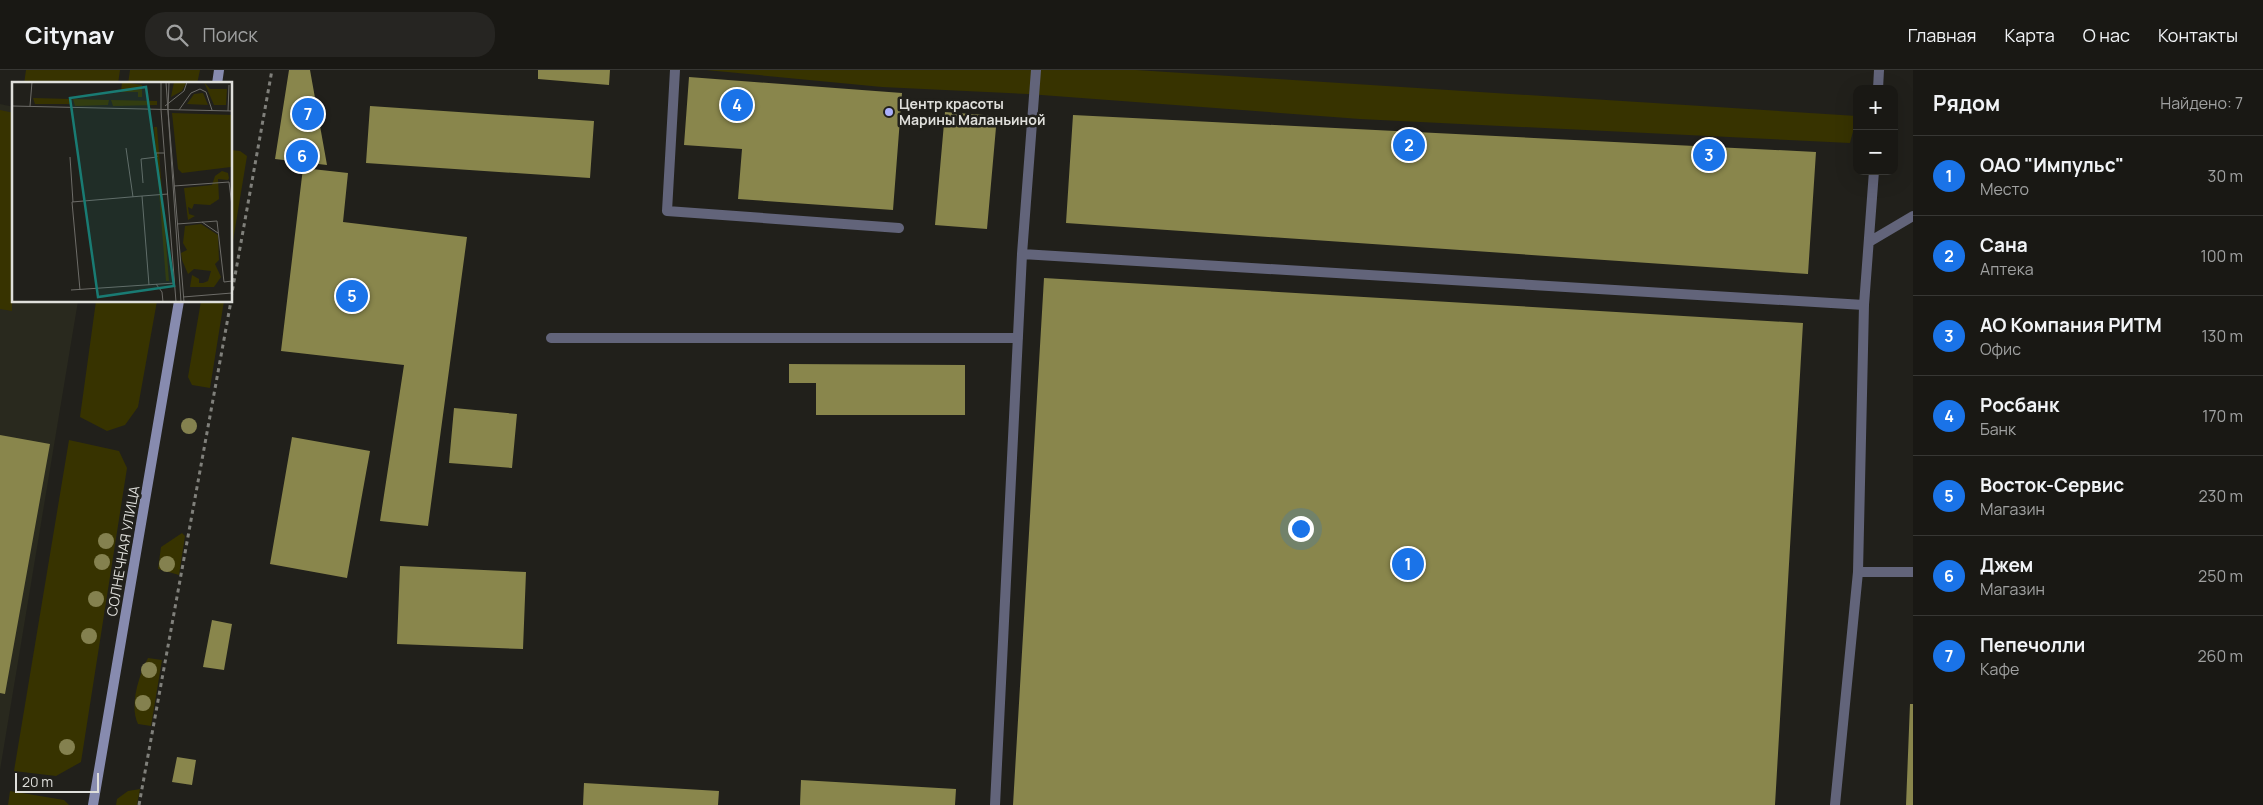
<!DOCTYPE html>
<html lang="ru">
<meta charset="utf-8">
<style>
:root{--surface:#191814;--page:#262522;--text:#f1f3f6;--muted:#9fa0a0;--line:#373734;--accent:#1a73e8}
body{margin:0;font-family:Manrope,sans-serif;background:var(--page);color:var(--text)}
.controls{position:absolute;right:15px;top:15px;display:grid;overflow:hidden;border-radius:10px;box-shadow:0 5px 20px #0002}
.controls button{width:45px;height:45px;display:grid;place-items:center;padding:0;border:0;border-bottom:1px solid var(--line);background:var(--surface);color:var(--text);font:25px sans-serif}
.scale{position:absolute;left:15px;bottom:12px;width:84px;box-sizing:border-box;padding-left:5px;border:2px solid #dfdfdb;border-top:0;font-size:14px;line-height:18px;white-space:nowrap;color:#dfdfdb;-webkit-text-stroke:4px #21201b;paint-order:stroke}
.you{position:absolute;left:1300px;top:458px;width:18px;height:18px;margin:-12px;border:4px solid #fff;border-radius:50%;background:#1a73e8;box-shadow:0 0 0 8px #1a73e833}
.badge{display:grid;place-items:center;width:32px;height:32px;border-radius:50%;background:var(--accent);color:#fff;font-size:16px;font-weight:700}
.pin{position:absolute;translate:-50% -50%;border:2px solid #fff;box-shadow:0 1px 5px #0006}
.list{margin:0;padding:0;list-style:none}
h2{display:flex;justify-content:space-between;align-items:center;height:65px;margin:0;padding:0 20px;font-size:21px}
h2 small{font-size:16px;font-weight:400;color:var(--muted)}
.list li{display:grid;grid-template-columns:32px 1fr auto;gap:15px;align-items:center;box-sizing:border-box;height:80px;padding:0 20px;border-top:1px solid var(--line)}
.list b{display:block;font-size:19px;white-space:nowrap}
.list p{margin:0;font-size:16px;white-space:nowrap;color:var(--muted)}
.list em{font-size:16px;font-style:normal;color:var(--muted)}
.icon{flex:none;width:28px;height:28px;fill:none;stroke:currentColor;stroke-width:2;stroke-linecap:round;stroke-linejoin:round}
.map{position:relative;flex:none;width:1913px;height:735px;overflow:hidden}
header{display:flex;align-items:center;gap:30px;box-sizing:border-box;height:70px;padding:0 25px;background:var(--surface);border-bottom:1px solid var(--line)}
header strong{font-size:24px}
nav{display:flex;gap:28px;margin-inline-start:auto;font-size:18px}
.search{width:350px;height:45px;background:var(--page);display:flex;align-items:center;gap:12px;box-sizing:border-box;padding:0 18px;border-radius:20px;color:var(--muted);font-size:19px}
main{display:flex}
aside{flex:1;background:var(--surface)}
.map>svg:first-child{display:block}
</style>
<header>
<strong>Citynav</strong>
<div class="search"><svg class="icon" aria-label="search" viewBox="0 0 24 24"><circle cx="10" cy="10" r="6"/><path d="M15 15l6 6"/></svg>Поиск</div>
<nav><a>Главная</a><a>Карта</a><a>О нас</a><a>Контакты</a></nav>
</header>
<main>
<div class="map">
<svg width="1913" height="735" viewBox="0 0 1913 735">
<rect width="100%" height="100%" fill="#21201b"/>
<!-- built -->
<path fill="#29291e" d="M 0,34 L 14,37 L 14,231 L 78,231 L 0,700 Z"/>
<!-- green -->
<path fill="#373300" d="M 26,0 L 120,0 L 118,14 L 24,14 Z
M 130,0 L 200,0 L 197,14 L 128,14 Z
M 706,0 L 1136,0 L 1857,46 L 1850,73 L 1360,49 L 1028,24 L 882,17 Z
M 0,40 L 14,43 L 12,241 L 0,239 Z
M 231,80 L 240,81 L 247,86 L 231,183 Z
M 96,231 L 157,231 L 138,337 L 125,355 L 107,361 L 80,347 Z
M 201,231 L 224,231 L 210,318 L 192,315 L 188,307 Z
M 69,370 L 119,381 L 127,398 L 81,692 L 56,706 L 14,701 Z
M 182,463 L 185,466 L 179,505 L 158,499 L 161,477 Z
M 148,588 L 162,590 L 151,656 L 138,654 C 129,636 139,605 148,588 Z
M 140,719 L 137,735 L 116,735 L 117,729 L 128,721 Z
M 10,721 L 64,730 L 69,735 L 8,735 Z"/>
<!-- building -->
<path fill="#89864c" d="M 289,0 L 310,0 L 327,95 L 275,89 Z
M 538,0 L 610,0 L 609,15 L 538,9 Z
M 689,7 L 902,23 L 893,140 L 738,129 L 742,79 L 684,75 Z
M 370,36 L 594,51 L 590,108 L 366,93 Z
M 945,42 L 997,46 L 987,159 L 935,155 Z
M 1073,45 L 1816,82 L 1808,204 L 1066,153 Z
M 303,98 L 348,103 L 343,152 L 467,167 L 428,456 L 380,451 L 404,295 L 281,281 Z
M 1044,208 L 1803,253 L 1775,735 L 1013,735 Z
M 789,294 L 965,295 L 965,345 L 816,345 L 816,313 L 789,313 Z
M 454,338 L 517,344 L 512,398 L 449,393 Z
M 0,365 L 50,374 L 5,624 L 0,623 Z
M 292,367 L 370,381 L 347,508 L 270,494 Z
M 400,496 L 526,502 L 523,579 L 397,574 Z
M 212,550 L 232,554 L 224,600 L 203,597 Z
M 1910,634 L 1913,634 L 1913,735 L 1906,735 Z
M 177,687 L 196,690 L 192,715 L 172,712 Z
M 801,710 L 956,719 L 955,735 L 800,735 Z
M 584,713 L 719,721 L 718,735 L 583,735 Z"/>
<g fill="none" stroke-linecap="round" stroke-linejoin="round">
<!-- path -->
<path stroke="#80807b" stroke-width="3" stroke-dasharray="4 4" stroke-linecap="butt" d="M 231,228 L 272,0
M 139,735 L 231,231"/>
<!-- service -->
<path stroke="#62647a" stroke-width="10" d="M 675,0 L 667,141 L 899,158
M 1878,19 L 1879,0
M 1869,172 L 1913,146
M 1022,184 L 1036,0
M 551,268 L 1018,268
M 1858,502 L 1913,502
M 995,735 L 1022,184 L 1864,235
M 1835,735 L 1858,502 L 1864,235 L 1874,101"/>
<!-- secondary -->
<path stroke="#878baf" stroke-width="10" d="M 217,14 L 219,0
M 93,735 L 179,231"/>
</g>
<!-- trees -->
<g fill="#84814f">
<circle cx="189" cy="356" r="8"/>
<circle cx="106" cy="471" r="8"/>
<circle cx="102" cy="492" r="8"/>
<circle cx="167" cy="494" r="8"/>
<circle cx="96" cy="529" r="8"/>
<circle cx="89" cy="566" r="8"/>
<circle cx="149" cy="600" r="8"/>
<circle cx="143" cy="633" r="8"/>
<circle cx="67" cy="677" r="8"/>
</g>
<!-- markers -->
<circle fill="#aab0fb" stroke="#21201b" stroke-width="2" cx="889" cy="42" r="5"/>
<g text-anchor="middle" stroke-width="5" stroke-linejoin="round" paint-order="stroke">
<!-- poi labels -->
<g font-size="14" font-weight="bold" fill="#dfdfdb" stroke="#21201b" text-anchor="start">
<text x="899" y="39">Центр красоты<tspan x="899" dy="16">Марины Маланьиной</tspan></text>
</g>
<!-- street labels -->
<g font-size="14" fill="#dfdfdb" stroke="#21201b">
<text transform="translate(123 481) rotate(-80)" y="5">СОЛНЕЧНАЯ УЛИЦА</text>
</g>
</g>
<!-- overview -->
<g transform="translate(12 12)">
<rect width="220" height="220" fill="#21201b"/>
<path d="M 110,0 L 130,3 L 130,15 L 126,15 L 126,10 L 109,10 ZM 162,0 L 174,1 L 170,9 L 159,15 ZM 192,0 L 198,7 L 215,7 L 214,23 L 202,23 ZM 191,11 L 196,23 L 175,22 L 182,12 ZM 21,16 L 59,17 L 59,22 L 23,22 ZM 61,17 L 97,18 L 96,23 L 63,24 ZM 99,18 L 145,19 L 145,23 L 101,24 ZM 160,31 L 220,33 L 219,85 L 170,91 L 166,87 ZM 142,45 L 145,45 L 157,199 L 154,199 ZM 210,89 L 216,91 L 217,96 L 216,98 L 206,97 L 207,117 L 198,123 L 182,122 L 180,127 L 176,125 L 177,132 L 183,134 L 176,138 L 172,106 L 200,103 L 203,94 ZM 189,142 L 206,153 L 207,178 L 203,182 L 209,195 L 202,205 L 178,205 L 180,193 L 187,197 L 187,201 L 191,201 L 196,199 L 199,189 L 182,187 L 176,192 L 170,178 L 169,171 L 175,168 L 171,161 L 173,144 Z" fill="#373300"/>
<path fill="none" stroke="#6d6c68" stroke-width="1" d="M 149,0 L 149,28 L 164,220M 154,0 L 169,220M 157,0 L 156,28 L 172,220M 0,24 L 220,29M 18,24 L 20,0M 153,24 L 172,9 L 175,0M 167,28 L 179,11 L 188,7 L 194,10 L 200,28M 216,29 L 217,3M 114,66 L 121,115M 58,75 L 61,120M 131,101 L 129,77 L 145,75 L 144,71 L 152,71M 162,104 L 217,100 L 220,124M 130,114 L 156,112M 190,140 L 206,151M 165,142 L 205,139 L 212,200 L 220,199M 144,202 L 150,210 L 151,220M 59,208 L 163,201M 68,208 L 60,120 L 130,114 L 137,203M 171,215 L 220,211"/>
<path fill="#197b73" fill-opacity="0.15" stroke="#197b73" stroke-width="2.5" d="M 134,5 L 162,204 L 86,215 L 58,16 Z"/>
<rect width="220" height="220" fill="none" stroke="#dfdfdb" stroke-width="2.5"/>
</g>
</svg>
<div class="controls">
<button>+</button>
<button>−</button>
</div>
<div class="scale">20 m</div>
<div class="you"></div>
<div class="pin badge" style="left:1408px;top:494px">1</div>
<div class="pin badge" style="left:1409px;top:75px">2</div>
<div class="pin badge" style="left:1709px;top:85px">3</div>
<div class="pin badge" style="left:737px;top:35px">4</div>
<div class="pin badge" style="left:352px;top:226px">5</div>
<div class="pin badge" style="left:302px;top:86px">6</div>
<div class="pin badge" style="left:308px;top:44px">7</div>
</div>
<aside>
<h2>Рядом<small>Найдено: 7</small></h2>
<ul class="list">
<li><span class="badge">1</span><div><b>ОАО &quot;Импульс&quot;</b><p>Место</p></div><em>30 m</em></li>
<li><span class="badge">2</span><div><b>Сана</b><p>Аптека</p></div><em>100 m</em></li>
<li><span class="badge">3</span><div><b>АО Компания РИТМ</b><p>Офис</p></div><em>130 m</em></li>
<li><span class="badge">4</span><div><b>Росбанк</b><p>Банк</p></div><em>170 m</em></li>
<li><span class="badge">5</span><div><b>Восток-Сервис</b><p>Магазин</p></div><em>230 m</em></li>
<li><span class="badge">6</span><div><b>Джем</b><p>Магазин</p></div><em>250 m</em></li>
<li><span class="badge">7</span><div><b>Пепечолли</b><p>Кафе</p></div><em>260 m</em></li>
</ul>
</aside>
</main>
